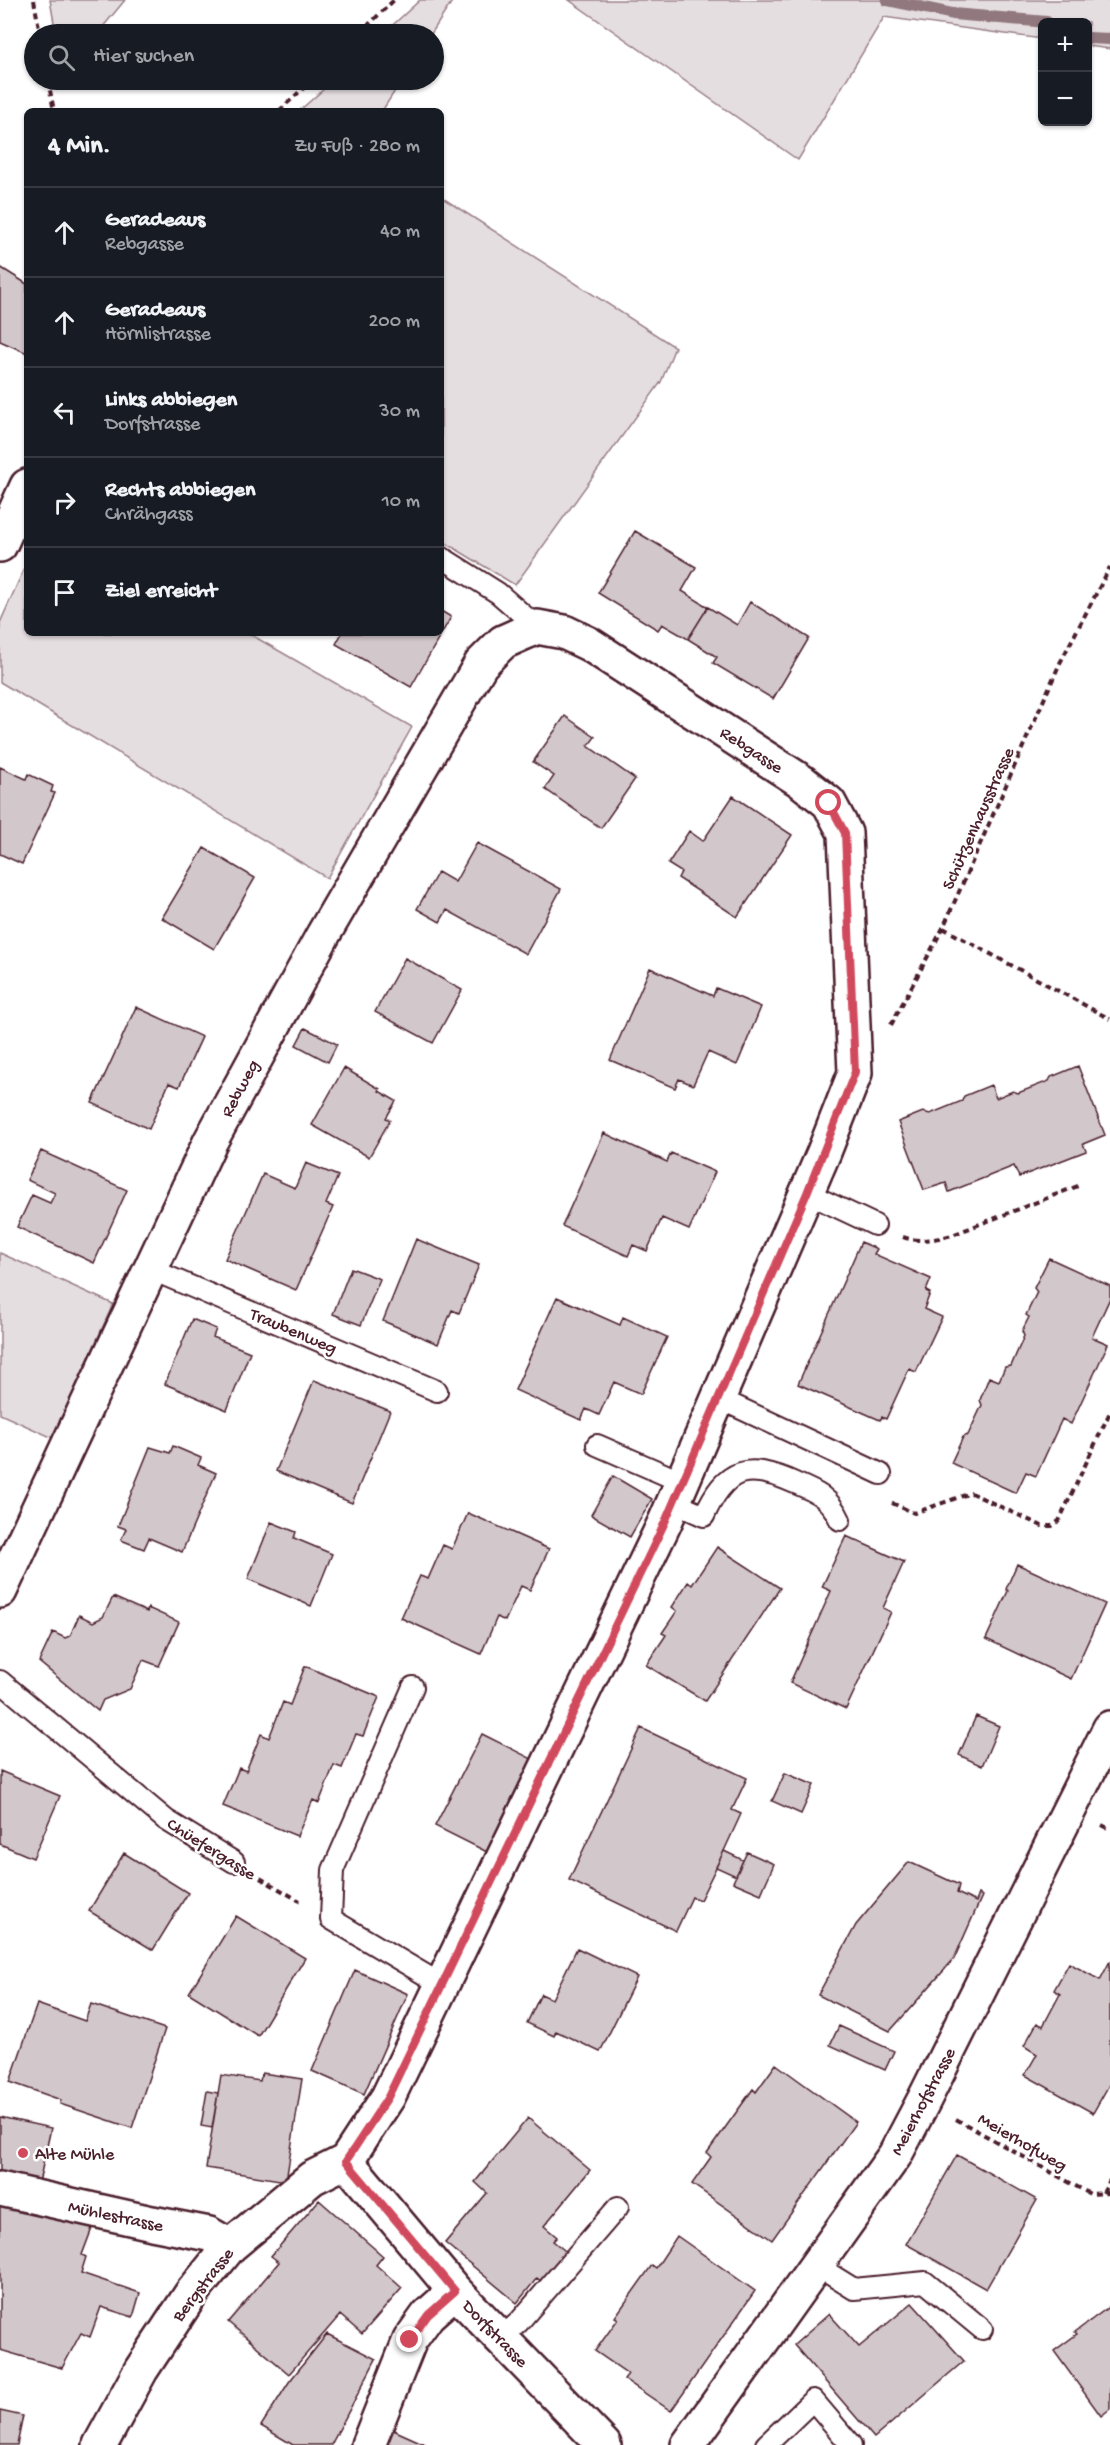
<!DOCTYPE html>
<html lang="de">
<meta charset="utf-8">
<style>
:root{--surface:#171b24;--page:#20242c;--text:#f1f3f6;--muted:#9ea1a6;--line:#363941}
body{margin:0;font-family:"Gochi Hand",sans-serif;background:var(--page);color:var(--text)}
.controls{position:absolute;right:18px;top:18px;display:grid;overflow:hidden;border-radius:9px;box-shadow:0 2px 4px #0004}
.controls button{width:54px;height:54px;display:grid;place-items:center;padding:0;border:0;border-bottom:2px solid var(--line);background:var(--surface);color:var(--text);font:30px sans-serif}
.stop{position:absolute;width:18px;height:18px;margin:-14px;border:4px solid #d1495b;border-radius:50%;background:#fff}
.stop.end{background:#d1495b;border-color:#fff;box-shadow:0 2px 6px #0008}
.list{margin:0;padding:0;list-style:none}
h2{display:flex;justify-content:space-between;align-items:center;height:78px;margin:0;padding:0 24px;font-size:26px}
h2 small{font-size:20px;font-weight:400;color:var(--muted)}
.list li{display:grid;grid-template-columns:39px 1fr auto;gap:18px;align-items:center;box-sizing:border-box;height:90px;padding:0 24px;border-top:2px solid var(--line)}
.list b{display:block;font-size:22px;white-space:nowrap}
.list p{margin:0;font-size:20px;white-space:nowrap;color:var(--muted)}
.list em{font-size:20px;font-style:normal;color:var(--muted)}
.icon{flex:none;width:33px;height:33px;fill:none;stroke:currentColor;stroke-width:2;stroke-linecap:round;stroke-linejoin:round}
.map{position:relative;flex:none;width:1110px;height:2445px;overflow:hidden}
.search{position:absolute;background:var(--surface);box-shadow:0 2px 4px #0004;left:24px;top:24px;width:420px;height:66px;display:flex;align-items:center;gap:15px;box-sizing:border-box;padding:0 21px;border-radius:33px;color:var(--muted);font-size:22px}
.panel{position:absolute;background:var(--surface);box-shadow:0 2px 4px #0004;left:24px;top:108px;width:420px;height:528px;border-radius:9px}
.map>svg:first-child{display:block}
</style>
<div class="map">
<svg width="1110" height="2445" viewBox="0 0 1110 2445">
<rect width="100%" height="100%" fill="#fff"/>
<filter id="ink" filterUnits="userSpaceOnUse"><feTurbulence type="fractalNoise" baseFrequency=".0167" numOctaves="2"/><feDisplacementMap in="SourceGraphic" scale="12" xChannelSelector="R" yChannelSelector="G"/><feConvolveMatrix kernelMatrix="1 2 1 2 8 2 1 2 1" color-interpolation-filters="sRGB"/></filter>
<g filter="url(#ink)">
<!-- green -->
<path fill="#e5dee0" stroke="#987e86" stroke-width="1.5" d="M 50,0 L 125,0 L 97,34 L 56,34 Z
M 420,0 L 453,0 L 431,34 L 383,34 Z
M 569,0 L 1105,0 L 1110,1 L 1110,49 L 1088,46 L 1088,22 L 1042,22 L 1042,39 L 884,17 L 798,160 Z
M 334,80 L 402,80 L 382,111 L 299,111 Z
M 441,197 L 675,347 L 661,382 L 515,585 L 441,540 Z
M 27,562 L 27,633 L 248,633 L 412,727 L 327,878 L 0,682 L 0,623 Z
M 0,1253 L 113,1304 L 53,1438 L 0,1414 Z"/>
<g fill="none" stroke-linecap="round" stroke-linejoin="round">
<!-- stream -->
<path stroke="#91787e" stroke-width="12" d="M 887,0 L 953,14 L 1047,22
M 1088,38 L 1110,39"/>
</g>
<!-- building -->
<path fill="#d2c7cb" stroke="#4a1f2b" stroke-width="1.5" d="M 0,267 L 27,284 L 27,353 L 0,341 Z
M 635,531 L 696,567 L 682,591 L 708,607 L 688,639 L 662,624 L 658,630 L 598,593 Z
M 750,602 L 809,638 L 773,699 L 713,663 L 717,657 L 688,639 L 708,607 L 737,625 Z
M 441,611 L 451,617 L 411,687 L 336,644 L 342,633 L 441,633 Z
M 565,716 L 595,737 L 588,746 L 635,779 L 601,828 L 545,789 L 554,776 L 533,762 Z
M 0,767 L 26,779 L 28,774 L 53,786 L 51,792 L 55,793 L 22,864 L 0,854 Z
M 733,796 L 792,835 L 737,917 L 678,878 L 681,872 L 668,864 L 689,831 L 703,841 Z
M 477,843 L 561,889 L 526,954 L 447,910 L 440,922 L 417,909 L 438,872 L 455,882 Z
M 204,848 L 255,878 L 214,949 L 162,918 Z
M 405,958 L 462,990 L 433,1043 L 375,1012 Z
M 650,968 L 713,996 L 716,988 L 761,1007 L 737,1065 L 708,1052 L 693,1085 L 679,1079 L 675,1088 L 610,1060 Z
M 136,1007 L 202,1037 L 179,1087 L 169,1083 L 149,1129 L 92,1103 Z
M 305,1028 L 337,1044 L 328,1062 L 296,1045 Z
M 1078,1066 L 1105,1135 L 1083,1144 L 1086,1151 L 1019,1177 L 1014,1166 L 949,1192 L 946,1183 L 924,1190 L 898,1122 L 923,1112 L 930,1114 L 962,1101 L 964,1096 L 991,1085 L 996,1098 L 1013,1091 L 1018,1093 L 1049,1081 L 1051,1077 Z
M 344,1068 L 380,1089 L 379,1091 L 396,1101 L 386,1118 L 390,1120 L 369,1157 L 312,1125 Z
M 604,1133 L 667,1162 L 671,1153 L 715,1172 L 689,1230 L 662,1218 L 647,1251 L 633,1245 L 628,1256 L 562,1226 Z
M 41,1151 L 127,1190 L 94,1263 L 17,1227 L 32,1195 L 50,1203 L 55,1193 L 27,1180 Z
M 306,1163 L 338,1176 L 326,1204 L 333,1207 L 296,1290 L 225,1259 L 263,1174 L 295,1188 Z
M 416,1239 L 479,1265 L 459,1313 L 452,1310 L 438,1344 L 383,1321 Z
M 861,1242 L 877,1249 L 874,1254 L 931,1279 L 926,1291 L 930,1293 L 924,1309 L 942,1317 L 916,1372 L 909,1369 L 886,1419 L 882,1417 L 880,1420 L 798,1384 Z
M 1049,1258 L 1110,1286 L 1110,1298 L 1092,1337 L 1108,1344 L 1071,1424 L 1062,1419 L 1036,1476 L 1026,1472 L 1016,1493 L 951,1463 L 963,1437 L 968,1435 L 982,1405 L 980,1400 L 989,1377 L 999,1381 L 1005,1367 L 1011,1366 L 1024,1336 L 1022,1331 L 1029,1317 L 1026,1315 L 1037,1292 L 1034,1288 Z
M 351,1268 L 380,1279 L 361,1325 L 333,1314 Z
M 557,1297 L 620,1325 L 623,1317 L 667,1337 L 641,1394 L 614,1382 L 599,1415 L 586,1409 L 581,1420 L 515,1390 Z
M 192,1319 L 216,1329 L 213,1337 L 250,1352 L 227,1410 L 165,1384 Z
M 314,1380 L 390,1411 L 352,1503 L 276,1471 Z
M 173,1446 L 201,1458 L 198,1465 L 216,1473 L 182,1552 L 149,1538 L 144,1549 L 121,1540 L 126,1529 L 118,1526 L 150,1447 L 170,1453 Z
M 613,1476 L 652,1499 L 630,1537 L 591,1515 Z
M 468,1513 L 549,1549 L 530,1590 L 521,1586 L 505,1621 L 497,1617 L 481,1654 L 401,1618 L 420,1576 L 428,1579 L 443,1545 L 452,1549 Z
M 271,1522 L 296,1532 L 294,1538 L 332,1554 L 311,1606 L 248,1579 Z
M 846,1536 L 904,1562 L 883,1608 L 891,1612 L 846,1709 L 790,1683 L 831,1591 L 822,1587 Z
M 717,1547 L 780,1588 L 705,1701 L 646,1665 L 666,1635 L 662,1633 L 677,1611 L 672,1607 L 688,1582 L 692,1585 Z
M 1017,1564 L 1105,1604 L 1071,1679 L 986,1639 L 1008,1591 L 1006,1589 Z
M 113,1597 L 147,1612 L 148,1608 L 179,1622 L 159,1666 L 143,1660 L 130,1689 L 103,1700 L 98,1711 L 39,1662 L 53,1632 L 65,1638 L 70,1636 L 79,1615 L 93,1622 L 103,1617 Z
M 305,1666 L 379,1697 L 363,1736 L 356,1734 L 342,1768 L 334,1765 L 319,1803 L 313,1800 L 297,1836 L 223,1806 L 239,1768 L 246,1771 L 261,1734 L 269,1738 L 283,1702 L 290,1705 Z
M 976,1716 L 999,1726 L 982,1766 L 959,1755 Z
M 641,1728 L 747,1778 L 732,1810 L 741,1814 L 724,1851 L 700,1900 L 692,1897 L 676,1931 L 569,1880 Z
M 482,1734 L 540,1763 L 493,1855 L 435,1826 Z
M 0,1771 L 60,1796 L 33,1858 L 0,1844 Z
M 785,1773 L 814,1785 L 801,1814 L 772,1801 Z
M 724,1851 L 743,1860 L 736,1876 L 716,1867 Z
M 747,1852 L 774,1864 L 761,1894 L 733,1882 Z
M 124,1853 L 188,1893 L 153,1950 L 89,1911 Z
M 909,1862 L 959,1885 L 957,1893 L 976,1902 L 979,1894 L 982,1896 L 954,1959 L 890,2031 L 818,1995 L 856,1925 Z
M 236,1916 L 305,1958 L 258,2036 L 189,1993 Z
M 577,1948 L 637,1977 L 600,2052 L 556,2031 L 554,2036 L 527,2023 L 541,1994 L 552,1999 Z
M 1110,1961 L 1110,2083 L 1093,2113 L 1025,2075 L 1037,2054 L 1024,2046 L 1037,2023 L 1043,2026 L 1060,1994 L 1054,1990 L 1069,1963 L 1100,1980 Z
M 355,1970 L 408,1994 L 364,2094 L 312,2071 Z
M 37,2004 L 85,2021 L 91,2004 L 165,2029 L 132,2128 L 60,2104 L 61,2100 L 10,2082 Z
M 839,2026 L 894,2051 L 885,2070 L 830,2045 Z
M 776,2064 L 856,2122 L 772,2240 L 692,2184 L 711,2157 L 707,2153 L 753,2089 L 756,2092 Z
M 262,2073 L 302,2079 L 286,2181 L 206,2168 L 221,2075 L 260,2081 Z
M 207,2091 L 218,2093 L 212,2128 L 201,2126 Z
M 0,2117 L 51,2128 L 38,2187 L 0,2179 Z
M 528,2118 L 590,2170 L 544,2226 L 557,2237 L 553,2241 L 569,2254 L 544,2284 L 537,2278 L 517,2303 L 445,2243 L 487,2193 L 475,2182 Z
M 957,2155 L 1037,2200 L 986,2289 L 906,2244 Z
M 0,2198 L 94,2223 L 82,2255 L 86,2257 L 81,2273 L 140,2293 L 133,2317 L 101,2307 L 90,2337 L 81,2333 L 62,2368 L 0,2350 Z
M 319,2200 L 383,2256 L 376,2265 L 402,2288 L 362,2334 L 340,2315 L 289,2374 L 228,2322 L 279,2262 L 271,2256 Z
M 677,2236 L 755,2291 L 671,2411 L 624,2379 L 628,2374 L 595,2351 L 618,2319 L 615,2317 L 652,2265 L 656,2268 Z
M 912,2303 L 964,2361 L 874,2438 L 794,2345 L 829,2314 L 859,2347 Z
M 1110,2306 L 1110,2409 L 1101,2416 L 1054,2351 L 1077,2334 L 1075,2332 Z
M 327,2334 L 376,2359 L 331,2445 L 293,2445 L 261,2426 L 289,2382 Z
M 0,2411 L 23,2416 L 17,2445 L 0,2445 Z
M 389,2428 L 427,2445 L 381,2445 Z"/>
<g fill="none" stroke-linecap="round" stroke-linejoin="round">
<!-- service casing -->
<g stroke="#4a1f2b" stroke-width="24">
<path id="service" d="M 441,557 L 498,593 L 537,627
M 807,1193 L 875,1225
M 150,1269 L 437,1391
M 718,1398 L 881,1474
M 597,1445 L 682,1482
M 673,1502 L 704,1516 C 726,1467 747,1462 795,1483 C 817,1492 830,1498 840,1520
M 0,1681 L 166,1820 L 234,1862
M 413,1687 L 333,1870 L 331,1919 L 444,1986
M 817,2266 L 854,2289 L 925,2282 L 982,2329
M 501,2338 L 519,2322 L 618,2207
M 766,2445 L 813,2400 L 851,2445"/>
</g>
<!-- minor casing -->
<g stroke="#4a1f2b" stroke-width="38">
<path id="minor" d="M 0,545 L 27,486
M 0,1591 L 210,1142 L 323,935 L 465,691 L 481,664 L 503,642 L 537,627 L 564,632 L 589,644 L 801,781 L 829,803 L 845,833 L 855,1073 L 824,1152 L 665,1522 L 388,2097 L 346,2161
M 346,2161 L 455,2291 L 604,2445
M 0,2189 L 152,2223 L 209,2234 L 230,2246
M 100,2445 L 141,2370 L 191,2294 L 230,2246 L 312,2178 L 346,2161
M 368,2445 L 410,2340 L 428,2315 L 455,2291
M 688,2445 L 895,2155 L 924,2100 L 1110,1728"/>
</g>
<!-- path -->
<path stroke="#4a1f2b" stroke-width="4" stroke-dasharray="6 4.5" stroke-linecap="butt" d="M 34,0 L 40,34
M 359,34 L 394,0
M 48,80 L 54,111
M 279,111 L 312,80
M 943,928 L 1110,1019
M 891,1025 L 943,928 L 1060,663 L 1110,567
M 903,1237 C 920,1243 936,1239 952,1235 L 1078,1186
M 892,1503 L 914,1513 L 971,1493 L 1042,1526 L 1052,1526 L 1059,1521 L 1110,1412
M 1102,1825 L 1110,1829
M 260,1878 L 300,1901
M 956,2119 L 1090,2194 L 1110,2193
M 1103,2193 L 1110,2180"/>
<!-- service -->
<use href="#service" stroke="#fff" stroke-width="20"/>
<!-- minor -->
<use href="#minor" stroke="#fff" stroke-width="33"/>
</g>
</g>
<g fill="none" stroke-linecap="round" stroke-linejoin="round" filter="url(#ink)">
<!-- route -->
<path stroke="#d1495b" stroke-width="8" d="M 410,2340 L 428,2315 L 455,2291 L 346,2161 L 388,2097 L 665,1522 L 807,1193 L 855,1072 L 845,833 L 829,803"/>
</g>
<!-- markers -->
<circle fill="#d1495b" stroke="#fff" stroke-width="2" cx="23" cy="2153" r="6"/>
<g text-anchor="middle" stroke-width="5" stroke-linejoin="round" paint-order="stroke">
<!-- street labels -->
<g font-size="18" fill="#4a1f2b" stroke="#fff">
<text transform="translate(752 749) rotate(33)" y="6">Rebgasse</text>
<text transform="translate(977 818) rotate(-66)" y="6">Schützenhausstrasse</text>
<text transform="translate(239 1088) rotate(-62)" y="6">Rebweg</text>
<text transform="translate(294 1330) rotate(23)" y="6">Traubenweg</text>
<text transform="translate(212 1848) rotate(32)" y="6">Chüefergasse</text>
<text transform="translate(922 2101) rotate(-62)" y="6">Meierhofstrasse</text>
<text transform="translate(1023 2141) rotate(30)" y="6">Meierhofweg</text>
<text transform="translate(116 2215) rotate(12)" y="6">Mühlestrasse</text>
<text transform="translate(202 2284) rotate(-52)" y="6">Bergstrasse</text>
<text transform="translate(496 2333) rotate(46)" y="6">Dorfstrasse</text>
</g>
<!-- poi labels -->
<g font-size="18" fill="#4a1f2b" stroke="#fff" text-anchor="start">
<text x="35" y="2159">Alte Mühle</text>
</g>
</g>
</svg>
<div class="controls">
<button>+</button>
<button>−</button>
</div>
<div class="stop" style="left:829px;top:803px"></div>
<div class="stop end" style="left:410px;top:2340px"></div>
<div class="search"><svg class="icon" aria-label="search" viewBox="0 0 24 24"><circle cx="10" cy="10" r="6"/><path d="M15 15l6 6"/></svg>Hier suchen</div>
<section class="panel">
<h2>4 Min.<small>Zu Fuß · 280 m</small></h2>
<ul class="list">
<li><svg class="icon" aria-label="ahead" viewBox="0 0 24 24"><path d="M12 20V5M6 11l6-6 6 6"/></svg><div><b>Geradeaus</b><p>Rebgasse</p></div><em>40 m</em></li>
<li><svg class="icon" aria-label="ahead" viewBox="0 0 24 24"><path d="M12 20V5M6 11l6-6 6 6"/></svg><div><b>Geradeaus</b><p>Hörnlistrasse</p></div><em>200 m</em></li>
<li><svg class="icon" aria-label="left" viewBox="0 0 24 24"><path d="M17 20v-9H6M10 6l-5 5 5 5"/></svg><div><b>Links abbiegen</b><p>Dorfstrasse</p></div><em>30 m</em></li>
<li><svg class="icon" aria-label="right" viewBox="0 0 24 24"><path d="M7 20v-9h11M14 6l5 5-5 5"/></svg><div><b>Rechts abbiegen</b><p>Chrähgass</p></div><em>10 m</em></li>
<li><svg class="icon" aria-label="arrive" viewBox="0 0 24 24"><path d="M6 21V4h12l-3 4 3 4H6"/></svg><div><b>Ziel erreicht</b></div></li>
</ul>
</section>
</div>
